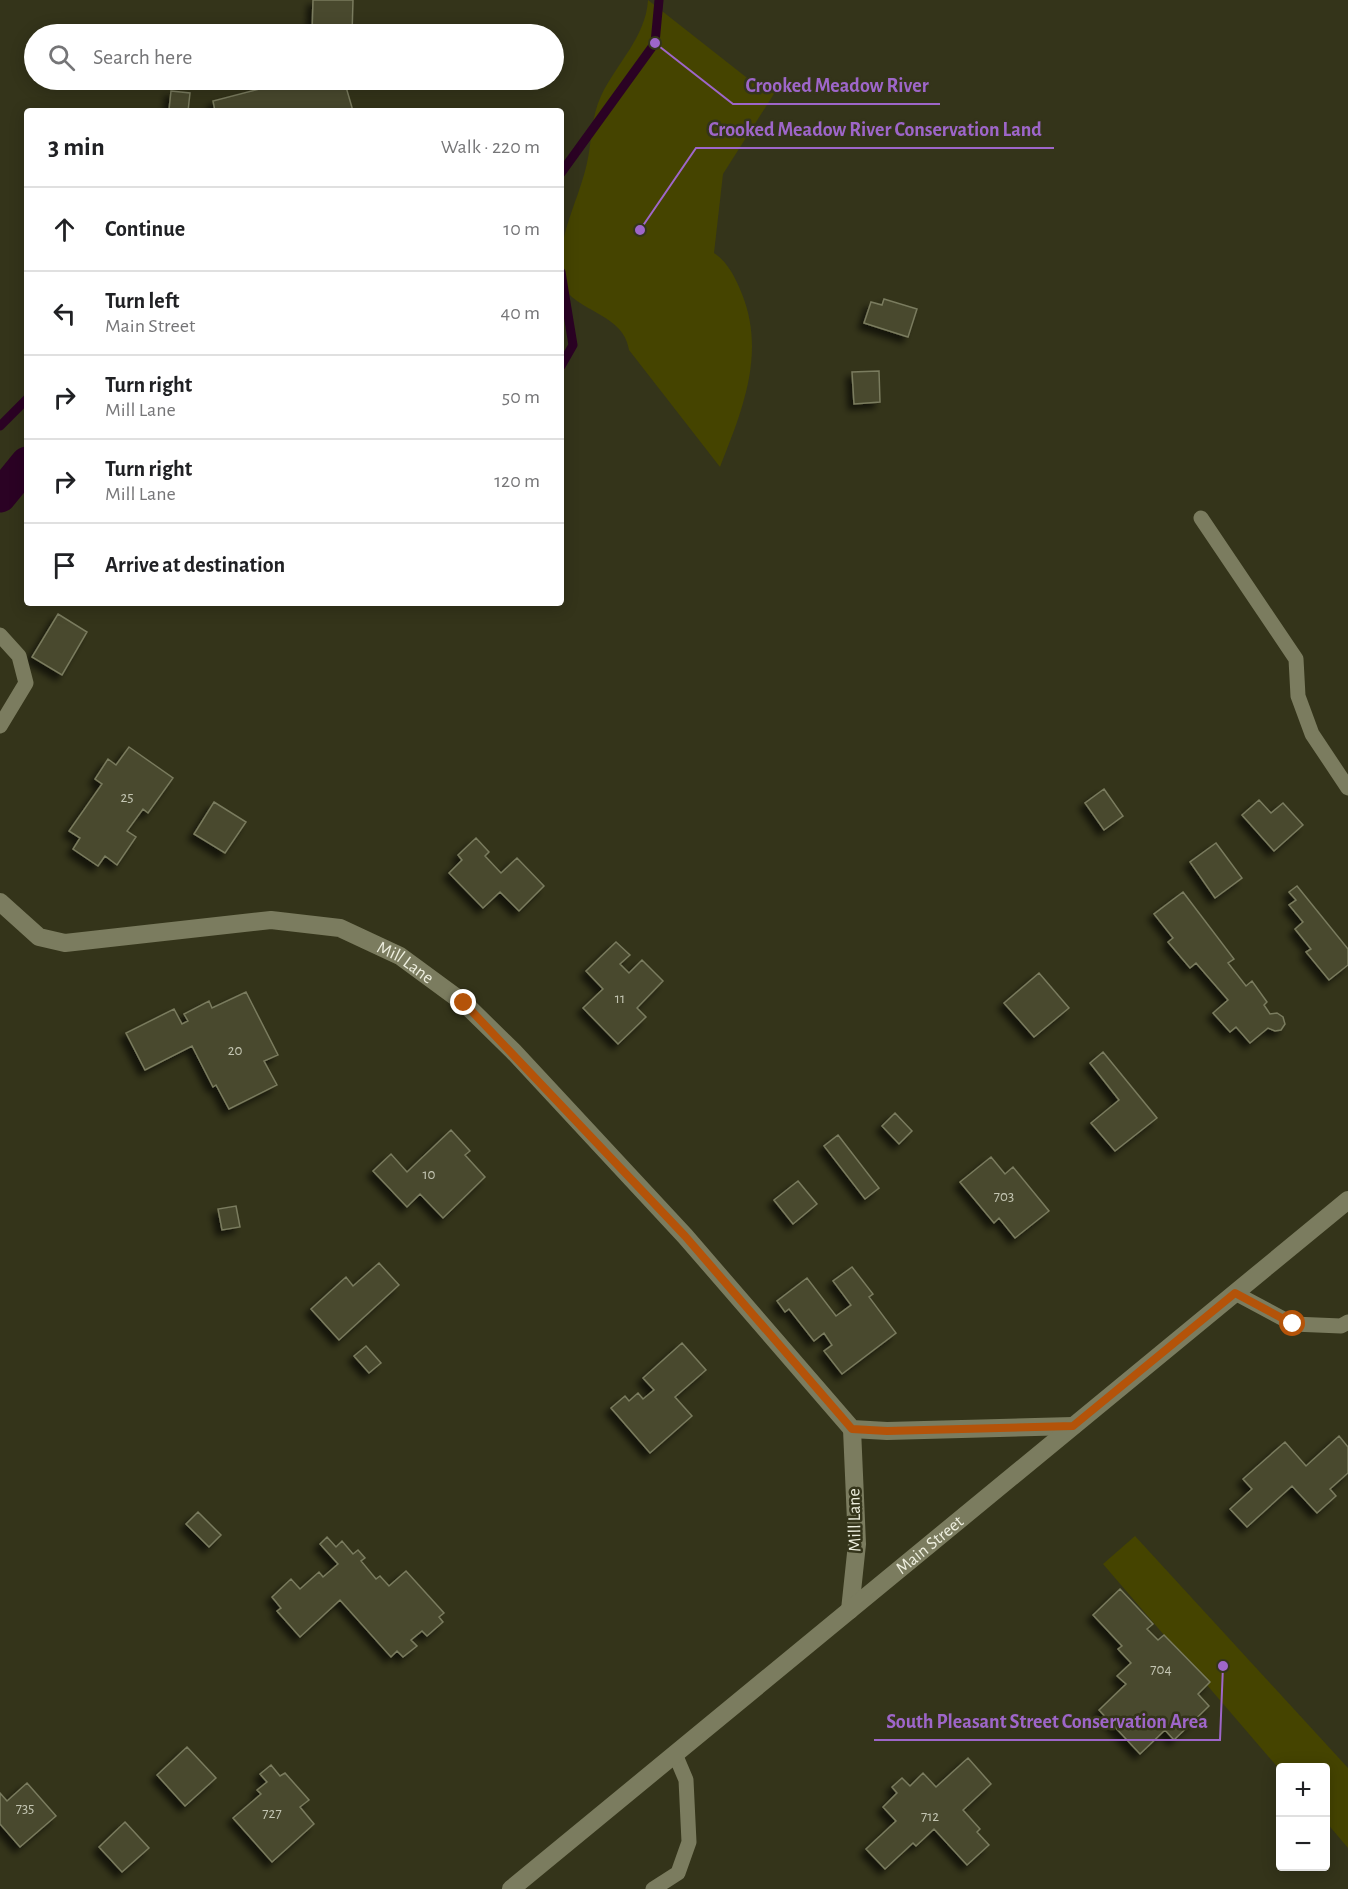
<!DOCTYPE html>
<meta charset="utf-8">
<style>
:root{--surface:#fff;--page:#f6f6f6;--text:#202124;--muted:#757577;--line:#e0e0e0}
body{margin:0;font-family:"Alegreya Sans",sans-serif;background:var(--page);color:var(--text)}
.controls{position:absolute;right:18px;bottom:18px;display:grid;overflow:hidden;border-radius:6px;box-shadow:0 3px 15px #0003}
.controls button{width:54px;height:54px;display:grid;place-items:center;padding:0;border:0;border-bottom:2px solid var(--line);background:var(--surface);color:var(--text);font:30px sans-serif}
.stop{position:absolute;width:18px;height:18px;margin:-14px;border:4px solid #b45309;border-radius:50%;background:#fff}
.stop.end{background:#b45309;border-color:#fff;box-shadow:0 2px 6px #0008}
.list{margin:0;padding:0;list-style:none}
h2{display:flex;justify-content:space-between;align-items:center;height:78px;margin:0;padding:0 24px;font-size:26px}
h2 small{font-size:20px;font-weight:400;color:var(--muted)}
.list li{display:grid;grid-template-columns:39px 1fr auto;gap:18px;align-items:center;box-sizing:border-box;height:84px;padding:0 24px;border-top:2px solid var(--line)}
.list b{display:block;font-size:22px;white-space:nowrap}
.list p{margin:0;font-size:20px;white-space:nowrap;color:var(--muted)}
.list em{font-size:20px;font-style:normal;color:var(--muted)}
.icon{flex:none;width:33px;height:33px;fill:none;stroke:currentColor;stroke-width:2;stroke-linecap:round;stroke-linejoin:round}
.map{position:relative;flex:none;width:1348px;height:1889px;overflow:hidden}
.search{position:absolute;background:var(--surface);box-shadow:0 3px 15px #0003;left:24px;top:24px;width:540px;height:66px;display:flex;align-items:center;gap:15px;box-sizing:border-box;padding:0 21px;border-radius:33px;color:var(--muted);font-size:22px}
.panel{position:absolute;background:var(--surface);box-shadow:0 3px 15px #0003;left:24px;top:108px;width:540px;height:498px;border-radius:6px}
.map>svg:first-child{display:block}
</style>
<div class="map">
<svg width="1348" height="1889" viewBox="0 0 1348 1889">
<defs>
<filter id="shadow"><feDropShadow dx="-5.5" dy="5.5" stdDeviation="3" flood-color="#0009"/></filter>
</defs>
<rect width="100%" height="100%" fill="#34341a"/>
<!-- green -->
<path fill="#454400" d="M 648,0 L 751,81 L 779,86 L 723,174 L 714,253 C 728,262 736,279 742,294 C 766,354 742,411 720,467 L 629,350 C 624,310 564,311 561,277 C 557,235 578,203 587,163 C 592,141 591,117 601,96 C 616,64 646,37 648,0 Z
M 1135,1536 L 1348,1768 L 1348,1848 L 1326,1822 L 1326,1768 L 1280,1768 L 1280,1770 L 1103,1564 Z"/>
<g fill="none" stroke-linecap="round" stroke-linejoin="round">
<!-- stream -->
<path stroke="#2b0224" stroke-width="9" d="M 561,173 L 655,43 L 659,0
M 561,272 L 573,345 L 561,366
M 0,426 L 27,399"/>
<!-- canal -->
<path stroke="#2b0224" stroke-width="33" d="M 0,496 L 27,463"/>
</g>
<!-- building -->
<path fill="#48492e" stroke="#7a7b5e" stroke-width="1.5" filter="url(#shadow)" d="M 313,0 L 353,0 L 352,34 L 312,34 Z
M 294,80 L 344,80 L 353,111 L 215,111 L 213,101 Z
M 171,91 L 190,93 L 188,111 L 169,110 Z
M 884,299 L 917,309 L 908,337 L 864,323 L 871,302 L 882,305 Z
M 879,371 L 880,402 L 854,404 L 852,372 Z
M 58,614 L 87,632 L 62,675 L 32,657 Z
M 129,747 L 173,778 L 148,813 L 143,809 L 127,831 L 136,837 L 117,865 L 105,856 L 98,866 L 73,849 L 80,838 L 69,831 L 102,784 L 95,779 L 108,759 L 116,765 Z
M 1104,789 L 1123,816 L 1104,830 L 1085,803 Z
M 1259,800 L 1271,813 L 1283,803 L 1303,825 L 1274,851 L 1242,815 Z
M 214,802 L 246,822 L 225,853 L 194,834 Z
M 476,838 L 489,852 L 485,856 L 501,873 L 517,858 L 544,886 L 519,911 L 500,892 L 483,908 L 449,873 L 462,860 L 458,855 Z
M 1216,843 L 1242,878 L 1215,898 L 1190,862 Z
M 1297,886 L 1348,949 L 1348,965 L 1329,980 L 1306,952 L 1311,949 L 1295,929 L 1303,922 L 1289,905 L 1296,900 L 1289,892 Z
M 1183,892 L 1234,959 L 1228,963 L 1246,986 L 1252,981 L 1267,1002 L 1264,1005 L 1270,1014 L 1277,1013 L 1283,1017 L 1285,1024 L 1281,1030 L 1275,1031 L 1268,1028 L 1250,1043 L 1236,1027 L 1230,1032 L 1213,1013 L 1228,1000 L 1196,963 L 1190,968 L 1168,942 L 1173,938 L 1154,914 Z
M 616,942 L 630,955 L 620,964 L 629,973 L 642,960 L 663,981 L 637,1008 L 646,1017 L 618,1044 L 583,1008 L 603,989 L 586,971 Z
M 1039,973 L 1069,1008 L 1034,1037 L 1004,1003 Z
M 246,992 L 278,1055 L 264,1061 L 277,1085 L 229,1109 L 216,1085 L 213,1087 L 192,1046 L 145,1070 L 126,1033 L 174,1009 L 182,1024 L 188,1021 L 184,1014 L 209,1001 L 212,1008 Z
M 1103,1052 L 1157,1118 L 1115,1151 L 1091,1123 L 1119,1100 L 1090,1063 Z
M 895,1113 L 912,1131 L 899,1144 L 882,1126 Z
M 451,1130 L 470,1151 L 465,1155 L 485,1177 L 443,1218 L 420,1194 L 407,1207 L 373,1171 L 391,1154 L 407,1172 Z
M 838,1135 L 879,1188 L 865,1199 L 824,1146 Z
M 991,1157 L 1005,1174 L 1013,1167 L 1049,1211 L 1015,1238 L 999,1218 L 994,1223 L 960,1182 Z
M 798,1181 L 817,1204 L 793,1224 L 774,1200 Z
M 236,1206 L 240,1227 L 222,1230 L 218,1209 Z
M 379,1263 L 399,1285 L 339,1340 L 311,1309 L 346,1277 L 353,1286 Z
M 852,1267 L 873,1294 L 869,1297 L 896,1333 L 842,1374 L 824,1351 L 832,1345 L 824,1333 L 814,1341 L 789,1309 L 785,1312 L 777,1301 L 807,1278 L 836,1316 L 851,1305 L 833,1281 Z
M 682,1343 L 706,1370 L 675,1397 L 692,1416 L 650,1453 L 611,1408 L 625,1396 L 629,1401 L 638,1393 L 643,1399 L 654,1390 L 643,1378 Z
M 366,1346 L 381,1363 L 369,1373 L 354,1356 Z
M 1339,1436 L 1348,1447 L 1348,1473 L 1330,1489 L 1336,1496 L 1317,1513 L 1292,1486 L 1247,1527 L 1230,1509 L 1252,1489 L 1243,1479 L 1285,1442 L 1306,1466 Z
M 198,1512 L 221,1535 L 209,1547 L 186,1524 Z
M 327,1537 L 336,1547 L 342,1541 L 353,1554 L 358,1550 L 365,1558 L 361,1561 L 376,1579 L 380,1576 L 389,1586 L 406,1571 L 444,1613 L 439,1617 L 443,1622 L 427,1636 L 422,1631 L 411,1640 L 417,1646 L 403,1657 L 397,1651 L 391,1657 L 340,1600 L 300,1637 L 277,1611 L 281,1608 L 272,1597 L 291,1579 L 300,1589 L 319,1572 L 323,1577 L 338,1564 L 320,1544 Z
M 1120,1589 L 1153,1624 L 1147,1629 L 1158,1640 L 1164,1635 L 1210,1682 L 1198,1694 L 1209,1706 L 1174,1740 L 1165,1730 L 1140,1754 L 1099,1710 L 1126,1684 L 1117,1676 L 1131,1663 L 1118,1649 L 1122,1646 L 1093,1615 Z
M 187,1747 L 216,1778 L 185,1806 L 157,1775 Z
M 968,1758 L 991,1784 L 963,1810 L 980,1829 L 977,1832 L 989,1845 L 967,1865 L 934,1829 L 916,1846 L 913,1843 L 885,1869 L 866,1849 L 896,1821 L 883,1807 L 897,1793 L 892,1787 L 902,1778 L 910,1786 L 923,1773 L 936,1787 Z
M 271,1765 L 280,1776 L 285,1773 L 309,1800 L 300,1807 L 314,1824 L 272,1862 L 233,1818 L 261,1794 L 257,1790 L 267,1782 L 260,1774 Z
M 27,1783 L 56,1816 L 20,1847 L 0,1824 L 0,1793 L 7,1801 Z
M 125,1822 L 149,1848 L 122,1872 L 99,1847 Z"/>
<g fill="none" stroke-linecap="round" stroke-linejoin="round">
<!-- lane -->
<path stroke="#7b7c5f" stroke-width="15" d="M 1201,518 L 1296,659 L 1298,696 L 1312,734 L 1348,788
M 0,635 L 19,656 L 26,683 L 0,726
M 1235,1293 L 1293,1324 L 1341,1326 L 1348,1322
M 653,1889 L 678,1873 L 689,1842 L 686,1780 L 675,1754"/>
<!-- street -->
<g stroke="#7b7c5f" stroke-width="18">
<path id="s1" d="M 0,902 L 39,937 L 65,943 L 271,920 L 340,928 L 400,956 L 464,1003 L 513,1051 L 685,1236 L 852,1429 L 887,1431 L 1073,1426"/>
<path d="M 850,1610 L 857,1544 L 852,1429"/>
</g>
<!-- secondary -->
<path stroke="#7b7c5f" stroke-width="18" id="s2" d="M 511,1889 L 1348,1200"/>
</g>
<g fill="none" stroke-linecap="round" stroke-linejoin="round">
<!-- route -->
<path stroke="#b45309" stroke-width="8" d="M 464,1003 L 685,1236 L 852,1429 L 887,1431 L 1073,1426 L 1235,1293 L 1293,1324"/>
</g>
<g text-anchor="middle" stroke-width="5" stroke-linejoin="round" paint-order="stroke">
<!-- number labels -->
<g font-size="15" fill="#c4c6b3">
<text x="127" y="802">25</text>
<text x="620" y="1003">11</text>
<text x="235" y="1055">20</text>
<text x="429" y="1179">10</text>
<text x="1004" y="1201">703</text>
<text x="1161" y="1674">704</text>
<text x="25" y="1813">735</text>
<text x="272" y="1818">727</text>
<text x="930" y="1821">712</text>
</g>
<!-- street labels -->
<g font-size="18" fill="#eeefdf" stroke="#34341a">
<text dy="6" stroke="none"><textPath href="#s1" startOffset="430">Mill Lane</textPath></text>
<text transform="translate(854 1520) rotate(-91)" y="6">Mill Lane</text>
<text dy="6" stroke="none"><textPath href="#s2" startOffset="542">Main Street</textPath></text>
</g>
</g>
<!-- callouts -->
<path fill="none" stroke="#9e66c9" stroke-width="2" d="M655 43L733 104H940M640 230L696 148H1054M1223 1666L1220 1740H874"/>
<g fill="#9e66c9" stroke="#34341a" stroke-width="2">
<circle cx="655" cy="43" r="6"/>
<circle cx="640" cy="230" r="6"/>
<circle cx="1223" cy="1666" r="6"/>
</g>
<g font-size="20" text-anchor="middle" font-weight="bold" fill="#9e66c9" stroke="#34341a" stroke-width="5" stroke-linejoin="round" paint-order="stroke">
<text x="837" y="92">Crooked Meadow River</text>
<text x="875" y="136">Crooked Meadow River Conservation Land</text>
<text x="1047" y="1728">South Pleasant Street Conservation Area</text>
</g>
</svg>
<div class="controls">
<button>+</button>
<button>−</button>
</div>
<div class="stop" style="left:1293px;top:1324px"></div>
<div class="stop end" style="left:464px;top:1003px"></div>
<div class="search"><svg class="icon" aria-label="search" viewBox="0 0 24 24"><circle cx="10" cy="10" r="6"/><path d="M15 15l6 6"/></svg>Search here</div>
<section class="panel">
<h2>3 min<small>Walk · 220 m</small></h2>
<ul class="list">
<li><svg class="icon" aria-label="ahead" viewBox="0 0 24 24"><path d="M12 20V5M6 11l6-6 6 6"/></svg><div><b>Continue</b></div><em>10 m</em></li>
<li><svg class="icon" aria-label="left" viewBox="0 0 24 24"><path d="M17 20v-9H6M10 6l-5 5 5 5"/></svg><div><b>Turn left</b><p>Main Street</p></div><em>40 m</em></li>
<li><svg class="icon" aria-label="right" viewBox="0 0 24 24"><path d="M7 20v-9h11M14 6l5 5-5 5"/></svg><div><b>Turn right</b><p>Mill Lane</p></div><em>50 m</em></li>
<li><svg class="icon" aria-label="right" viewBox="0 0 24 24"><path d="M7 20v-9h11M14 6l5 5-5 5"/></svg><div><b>Turn right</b><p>Mill Lane</p></div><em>120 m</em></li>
<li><svg class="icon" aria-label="arrive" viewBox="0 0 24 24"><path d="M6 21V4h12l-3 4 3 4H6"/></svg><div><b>Arrive at destination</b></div></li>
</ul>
</section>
</div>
